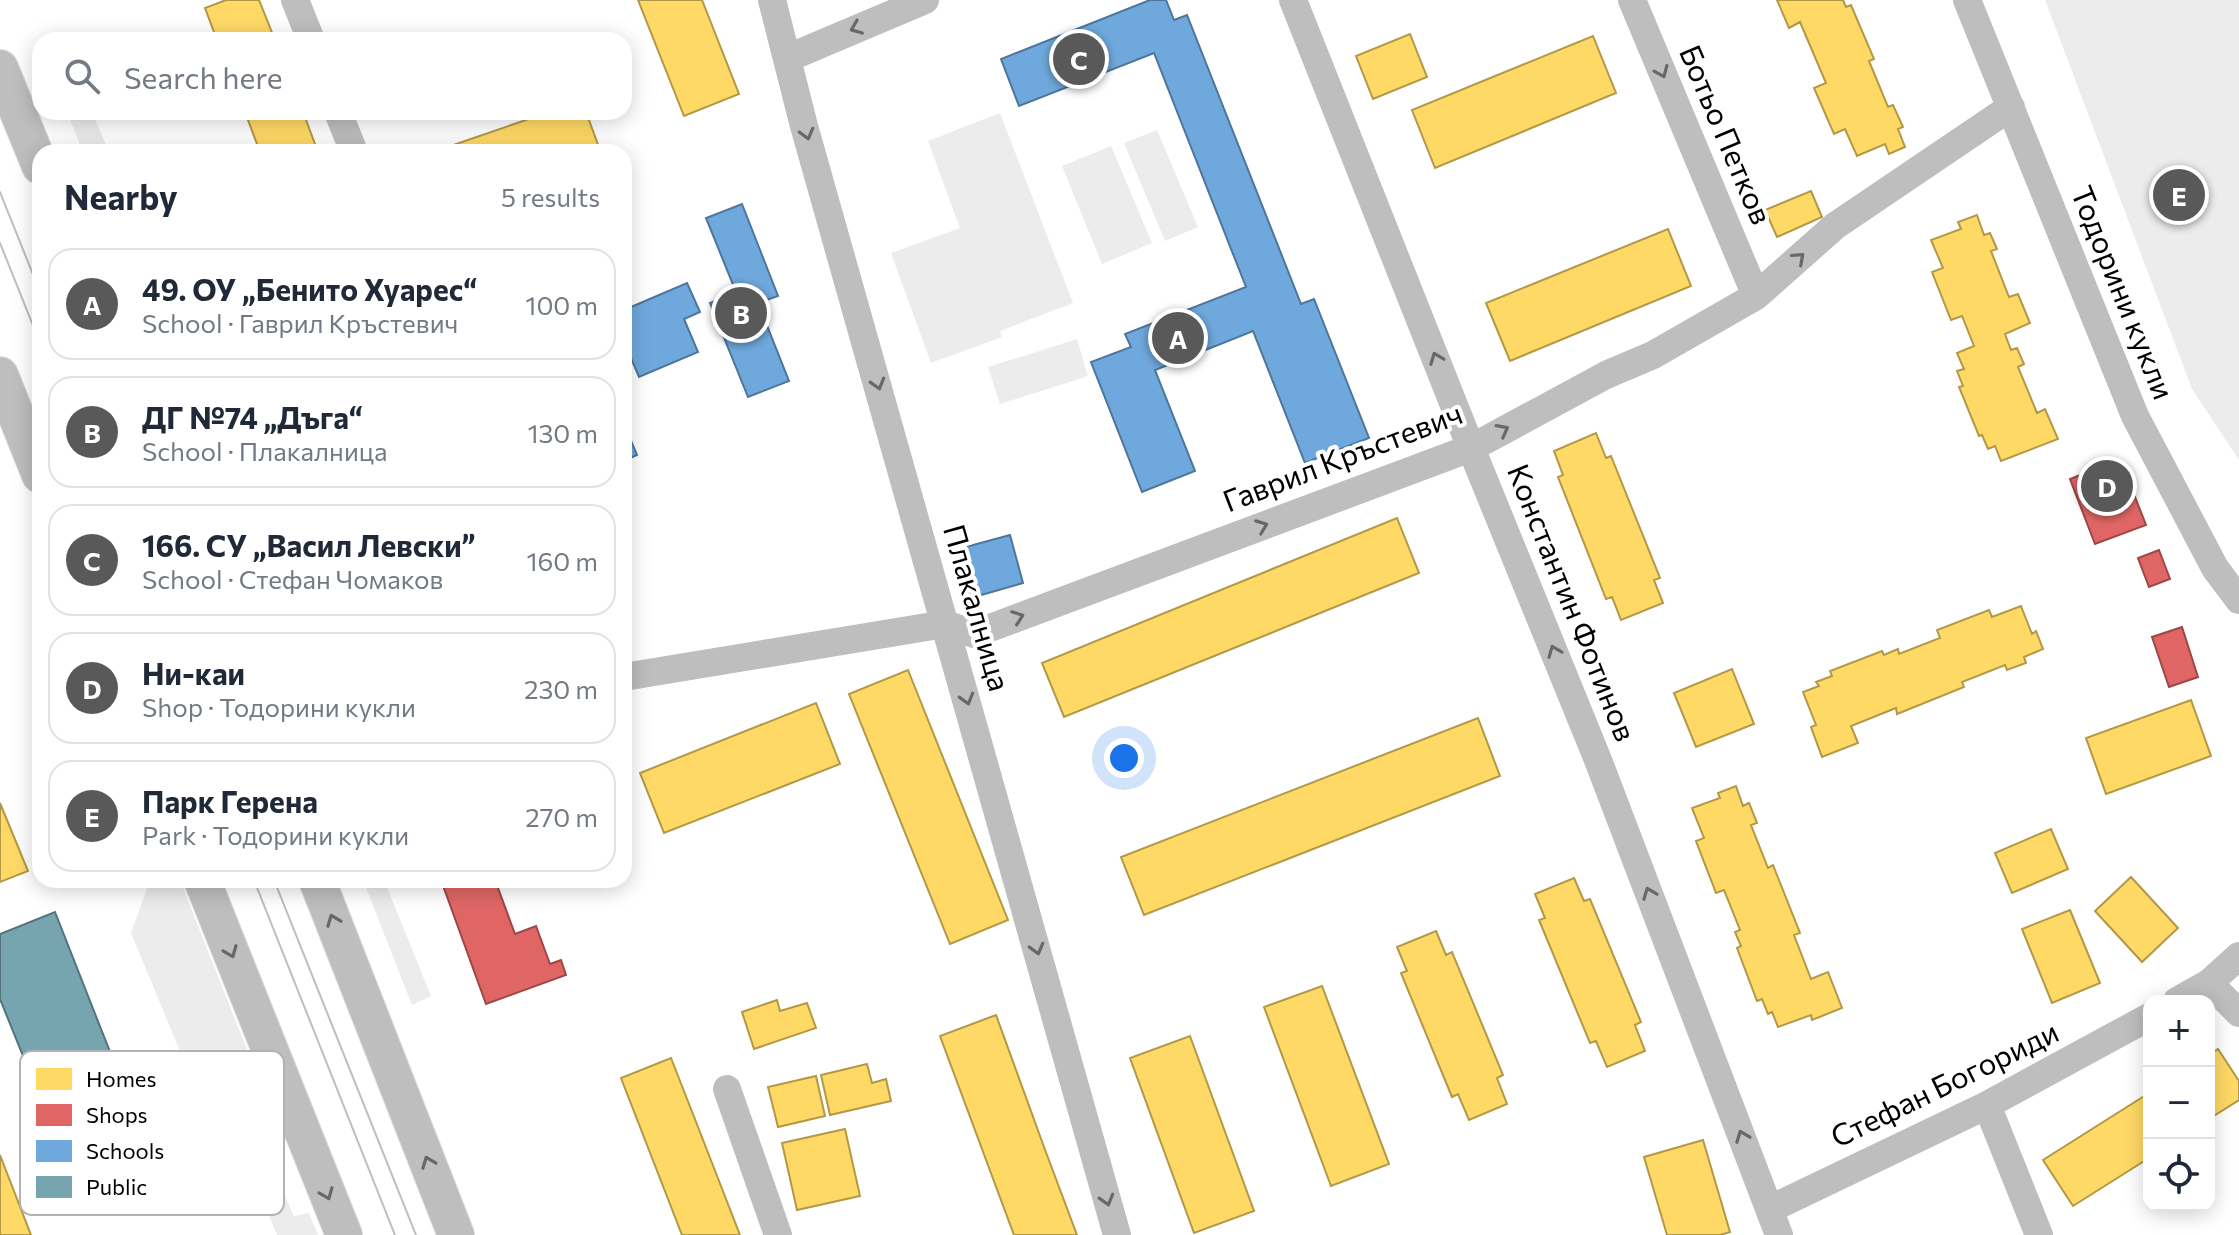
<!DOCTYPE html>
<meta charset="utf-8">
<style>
:root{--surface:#fff;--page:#f2f2f3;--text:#1f2937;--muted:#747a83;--line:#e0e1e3;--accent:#595959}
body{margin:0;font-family:Commissioner,sans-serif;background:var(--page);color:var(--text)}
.controls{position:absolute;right:24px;bottom:24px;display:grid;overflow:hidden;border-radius:16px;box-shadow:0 4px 20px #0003}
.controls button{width:72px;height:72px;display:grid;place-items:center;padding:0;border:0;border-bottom:2px solid var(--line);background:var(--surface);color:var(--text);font:40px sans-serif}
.you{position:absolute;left:1124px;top:758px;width:28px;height:28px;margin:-20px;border:6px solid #fff;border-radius:50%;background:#1a73e8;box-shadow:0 0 0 12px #1a73e833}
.badge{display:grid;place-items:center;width:52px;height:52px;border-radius:50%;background:var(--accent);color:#fff;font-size:26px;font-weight:700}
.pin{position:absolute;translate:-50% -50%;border:4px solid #fff;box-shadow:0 2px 8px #0006}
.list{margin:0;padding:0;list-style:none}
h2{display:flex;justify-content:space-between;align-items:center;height:104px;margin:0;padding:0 32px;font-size:34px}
h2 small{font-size:26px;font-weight:400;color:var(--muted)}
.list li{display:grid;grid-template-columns:52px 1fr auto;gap:24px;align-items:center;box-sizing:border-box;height:112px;margin:0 16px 16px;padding:0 16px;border:2px solid var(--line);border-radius:24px}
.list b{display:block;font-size:30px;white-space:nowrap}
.list p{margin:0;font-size:26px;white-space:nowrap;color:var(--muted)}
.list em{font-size:26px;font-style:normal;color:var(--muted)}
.icon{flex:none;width:44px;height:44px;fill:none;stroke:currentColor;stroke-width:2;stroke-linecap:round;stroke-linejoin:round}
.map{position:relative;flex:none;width:2239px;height:1235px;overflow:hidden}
.search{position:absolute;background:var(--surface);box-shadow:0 4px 20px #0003;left:32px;top:32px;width:600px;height:88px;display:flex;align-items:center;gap:20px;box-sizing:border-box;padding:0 28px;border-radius:24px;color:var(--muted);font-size:30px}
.panel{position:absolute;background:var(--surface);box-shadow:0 4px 20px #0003;left:32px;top:144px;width:600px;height:744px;border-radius:24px}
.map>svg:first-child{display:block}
</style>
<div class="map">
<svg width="2239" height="1235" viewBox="0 0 2239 1235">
<rect width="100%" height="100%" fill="#fff"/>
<!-- green -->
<path fill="#ececec" d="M 2045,0 L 2239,0 L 2239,460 L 2192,389 Z
M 67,112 L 92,112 L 109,152 L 83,152 Z
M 1000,113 L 1073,303 L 1000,331 L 1002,337 L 931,363 L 891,253 L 960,228 L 928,141 Z
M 1157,130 L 1198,227 L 1165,241 L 1124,143 Z
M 1111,146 L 1152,243 L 1102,264 L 1062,166 Z
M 1077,339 L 1088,376 L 1000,404 L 988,367 Z
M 150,880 L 180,880 L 280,1133 L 247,1143 L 215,1071 L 189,1073 L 131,933 Z
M 363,880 L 384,880 L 431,996 L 412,1005 Z
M 271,1166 L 294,1216 L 309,1213 L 318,1235 L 277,1235 L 262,1199 L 244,1204 L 234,1180 Z"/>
<!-- homes -->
<path fill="#ffd966" stroke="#b29847" stroke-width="2" d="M 226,0 L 259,0 L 275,40 L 217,40 L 205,8 Z
M 638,0 L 702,0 L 739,94 L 684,116 Z
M 1777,0 L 1843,0 L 1846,7 L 1851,5 L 1874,59 L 1869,61 L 1888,107 L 1893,105 L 1903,127 L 1898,129 L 1905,147 L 1889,154 L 1885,144 L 1857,156 L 1845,129 L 1834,134 L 1814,88 L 1826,83 L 1800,22 L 1789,28 Z
M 1410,34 L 1427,77 L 1373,99 L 1356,56 Z
M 1593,36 L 1616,93 L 1435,168 L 1412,110 Z
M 245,112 L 303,112 L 318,152 L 260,152 Z
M 549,112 L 586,112 L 600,150 L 593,152 L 433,152 Z
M 1811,191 L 1822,217 L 1777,237 L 1765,210 Z
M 1977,215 L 1984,235 L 1990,233 L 1997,249 L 1991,251 L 2009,297 L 2018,294 L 2030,323 L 2005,334 L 2011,350 L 2017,348 L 2024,364 L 2018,367 L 2037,413 L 2045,409 L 2058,439 L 2001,461 L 1995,446 L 1988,449 L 1982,435 L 1979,436 L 1959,387 L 1963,386 L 1957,371 L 1964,369 L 1957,353 L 1974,346 L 1962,316 L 1951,320 L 1932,272 L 1943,268 L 1931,240 L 1961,229 L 1958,222 Z
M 1668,229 L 1691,286 L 1510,361 L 1486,303 Z
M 1596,433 L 1606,458 L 1611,456 L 1660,578 L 1654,580 L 1663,603 L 1621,620 L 1612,597 L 1606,599 L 1558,477 L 1563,475 L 1554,451 Z
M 1397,518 L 1419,573 L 1064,717 L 1042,663 Z
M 2021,606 L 2032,634 L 2036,631 L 2043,649 L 2024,657 L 2026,663 L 2007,670 L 2005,665 L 1962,682 L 1964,687 L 1897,714 L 1896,708 L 1851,726 L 1858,743 L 1822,757 L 1811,727 L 1816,725 L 1803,692 L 1819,686 L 1816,682 L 1832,676 L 1830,671 L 1882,651 L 1884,655 L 1898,649 L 1899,654 L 1940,638 L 1937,630 L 1989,610 L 1992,617 Z
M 1732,669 L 1754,724 L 1696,747 L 1674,693 Z
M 908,670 L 1008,920 L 950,944 L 849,694 Z
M 2191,700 L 2211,756 L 2106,794 L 2086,738 Z
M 816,703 L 840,764 L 664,833 L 640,773 Z
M 1478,718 L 1500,776 L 1144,915 L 1121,857 Z
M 1736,786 L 1743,806 L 1749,803 L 1757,823 L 1751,825 L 1768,868 L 1773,865 L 1800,933 L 1794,935 L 1811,979 L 1828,972 L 1842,1008 L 1812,1020 L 1811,1015 L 1778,1027 L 1772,1012 L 1768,1014 L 1762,999 L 1757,1001 L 1737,948 L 1741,946 L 1735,932 L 1740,930 L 1724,890 L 1716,893 L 1696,841 L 1704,838 L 1692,808 L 1720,798 L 1718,793 Z
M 0,803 L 28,871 L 0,882 Z
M 2051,829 L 2068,869 L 2012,893 L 1995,853 Z
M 2131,877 L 2178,928 L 2142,962 L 2095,911 Z
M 1574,878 L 1584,901 L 1590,899 L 1641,1022 L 1635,1025 L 1645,1051 L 1607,1067 L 1596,1041 L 1590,1043 L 1539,920 L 1545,918 L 1535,894 Z
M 2070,910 L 2100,983 L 2052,1003 L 2022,929 Z
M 1436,931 L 1446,955 L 1452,952 L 1503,1075 L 1497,1078 L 1507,1104 L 1469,1120 L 1458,1094 L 1452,1097 L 1401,973 L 1407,971 L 1397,947 Z
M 1322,986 L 1389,1164 L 1331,1186 L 1264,1007 Z
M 777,1000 L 780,1011 L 807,1003 L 816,1028 L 754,1049 L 742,1012 Z
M 996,1015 L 1044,1147 L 1077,1235 L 1014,1235 L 940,1036 Z
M 1190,1036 L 1254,1211 L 1194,1233 L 1130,1058 Z
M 2218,1049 L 2239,1081 L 2239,1100 L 2209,1119 L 2209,1055 Z
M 671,1058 L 691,1109 L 740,1235 L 682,1235 L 621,1078 Z
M 867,1064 L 872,1083 L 886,1079 L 891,1101 L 830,1115 L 821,1075 Z
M 816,1076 L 825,1116 L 778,1127 L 768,1087 Z
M 2149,1093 L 2149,1158 L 2073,1206 L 2043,1160 Z
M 845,1129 L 860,1196 L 797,1210 L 782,1143 Z
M 1703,1140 L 1730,1232 L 1720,1235 L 1667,1235 L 1644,1157 Z
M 0,1155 L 31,1235 L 0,1235 Z"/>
<!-- shops -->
<path fill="#e06666" stroke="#9d4747" stroke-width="2" d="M 2110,463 L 2125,500 L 2135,497 L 2146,525 L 2095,544 L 2070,479 Z
M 2159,550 L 2170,579 L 2149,587 L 2138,558 Z
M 2182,627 L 2198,677 L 2169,687 L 2152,637 Z
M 441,880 L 495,880 L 515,934 L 536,926 L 550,964 L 561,960 L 566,975 L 486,1004 Z"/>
<!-- schools -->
<path fill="#6fa8dc" stroke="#4e769a" stroke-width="2" d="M 1150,0 L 1166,0 L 1174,20 L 1187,15 L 1301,304 L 1314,299 L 1369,438 L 1305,463 L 1253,331 L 1155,370 L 1195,471 L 1142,492 L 1091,362 L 1131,347 L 1125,334 L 1246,287 L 1154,53 L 1019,106 L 1001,59 Z
M 742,204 L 778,296 L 758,303 L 789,381 L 748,397 L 710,303 L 736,292 L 706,218 Z
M 687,283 L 700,312 L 684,319 L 698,352 L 639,377 L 627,349 L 624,350 L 624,310 Z
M 624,424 L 637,455 L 624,461 Z
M 1010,535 L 1023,583 L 964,600 L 951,551 Z"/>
<!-- public -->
<path fill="#76a5af" stroke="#53747a" stroke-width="2" d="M 55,912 L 114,1062 L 38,1093 L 0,999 L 0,934 Z"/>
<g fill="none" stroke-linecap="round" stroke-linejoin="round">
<!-- major casing -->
<g stroke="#dbdbdb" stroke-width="38">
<path id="major" d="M 0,68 L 40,166
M 0,375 L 40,475
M 202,880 L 344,1235
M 317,880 L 456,1235"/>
</g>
<!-- minor -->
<path stroke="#bebebe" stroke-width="28" d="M 295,0 L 311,40
M 772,0 L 804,126 L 1117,1235
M 1293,0 L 1471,448 L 1598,760 L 1779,1235
M 1632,0 L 1756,296
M 1967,0 L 2135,416 L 2215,568 L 2239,600
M 788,58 L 925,0
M 338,112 L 354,152
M 624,677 L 945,624 L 974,634 L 1471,448 L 1606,375 L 1653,355 L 1756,296 L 1835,226 L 2011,107
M 2209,983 L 2239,1013
M 2177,1001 L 2209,983 L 2239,956
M 727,1089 L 778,1235
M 1987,1105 L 2039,1235
M 1770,1209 L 1987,1105 L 2149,1017"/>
<!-- major -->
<use href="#major" stroke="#bebebe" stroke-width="36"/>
<!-- tram -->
<path stroke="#bebebe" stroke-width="2" d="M 0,192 L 40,292
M 0,243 L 40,343
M 254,880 L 395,1235
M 274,880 L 416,1235"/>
</g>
<!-- one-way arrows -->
<defs><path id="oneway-chevron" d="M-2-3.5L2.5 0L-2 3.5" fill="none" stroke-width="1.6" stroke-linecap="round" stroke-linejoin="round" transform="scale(2)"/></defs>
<g stroke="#686868">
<use href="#oneway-chevron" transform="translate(856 28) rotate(158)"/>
<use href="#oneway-chevron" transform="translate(1662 72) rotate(67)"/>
<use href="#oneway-chevron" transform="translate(807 134) rotate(75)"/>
<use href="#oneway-chevron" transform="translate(1799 258) rotate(-42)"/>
<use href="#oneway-chevron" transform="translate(1436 358) rotate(-111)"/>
<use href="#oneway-chevron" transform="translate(878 384) rotate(74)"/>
<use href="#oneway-chevron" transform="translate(1503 430) rotate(-28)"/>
<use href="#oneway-chevron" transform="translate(1262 526) rotate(-21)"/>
<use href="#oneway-chevron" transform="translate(1018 617) rotate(-20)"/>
<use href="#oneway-chevron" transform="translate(1554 651) rotate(-112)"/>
<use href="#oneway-chevron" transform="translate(967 699) rotate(74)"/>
<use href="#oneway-chevron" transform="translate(1649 893) rotate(-111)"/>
<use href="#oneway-chevron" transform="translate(333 920) rotate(-111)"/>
<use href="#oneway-chevron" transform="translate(1037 949) rotate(75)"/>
<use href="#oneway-chevron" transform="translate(231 952) rotate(68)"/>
<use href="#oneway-chevron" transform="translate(1742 1136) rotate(-111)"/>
<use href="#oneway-chevron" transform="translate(428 1162) rotate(-111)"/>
<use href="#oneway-chevron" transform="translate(327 1194) rotate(68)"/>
<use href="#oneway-chevron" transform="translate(1107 1200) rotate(74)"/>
</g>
<g text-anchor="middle" stroke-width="8" stroke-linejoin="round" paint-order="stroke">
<!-- street labels -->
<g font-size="30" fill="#000" stroke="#fff">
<text transform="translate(1725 135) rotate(67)" y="10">Ботьо Петков</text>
<text transform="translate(2122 293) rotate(68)" y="10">Тодорини кукли</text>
<text transform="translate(1343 458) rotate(-21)" y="10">Гаврил Кръстевич</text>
<text transform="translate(1571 603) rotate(68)" y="10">Константин Фотинов</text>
<text transform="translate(976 608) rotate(74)" y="10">Плакалница</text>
<text transform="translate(1945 1085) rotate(-26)" y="10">Стефан Богориди</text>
</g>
</g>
<!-- legend -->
<rect x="20" y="1051" width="264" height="164" rx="12" fill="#fff" stroke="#b2b2b2" stroke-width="2"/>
<rect x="36" y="1068" width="36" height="22" fill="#ffd966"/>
<rect x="36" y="1104" width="36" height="22" fill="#e06666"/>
<rect x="36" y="1140" width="36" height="22" fill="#6fa8dc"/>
<rect x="36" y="1176" width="36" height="22" fill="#76a5af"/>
<g font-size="22" fill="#000">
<text x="86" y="1087">Homes</text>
<text x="86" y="1123">Shops</text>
<text x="86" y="1159">Schools</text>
<text x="86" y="1195">Public</text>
</g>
</svg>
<div class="controls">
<button>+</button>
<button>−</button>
<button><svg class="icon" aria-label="locate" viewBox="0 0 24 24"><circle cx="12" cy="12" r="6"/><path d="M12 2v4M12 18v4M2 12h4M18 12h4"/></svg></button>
</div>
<div class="you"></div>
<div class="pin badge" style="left:1178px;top:338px">A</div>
<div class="pin badge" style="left:741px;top:313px">B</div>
<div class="pin badge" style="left:1079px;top:59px">C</div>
<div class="pin badge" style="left:2107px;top:486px">D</div>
<div class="pin badge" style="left:2179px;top:195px">E</div>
<div class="search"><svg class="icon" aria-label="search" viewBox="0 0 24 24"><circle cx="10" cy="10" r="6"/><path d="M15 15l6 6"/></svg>Search here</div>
<section class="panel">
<h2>Nearby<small>5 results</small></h2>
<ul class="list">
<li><span class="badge">A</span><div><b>49. ОУ „Бенито Хуарес“</b><p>School · Гаврил Кръстевич</p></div><em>100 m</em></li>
<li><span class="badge">B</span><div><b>ДГ №74 „Дъга“</b><p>School · Плакалница</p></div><em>130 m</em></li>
<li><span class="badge">C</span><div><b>166. СУ „Васил Левски”</b><p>School · Стефан Чомаков</p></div><em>160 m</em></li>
<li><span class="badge">D</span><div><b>Ни-каи</b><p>Shop · Тодорини кукли</p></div><em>230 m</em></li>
<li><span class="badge">E</span><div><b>Парк Герена</b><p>Park · Тодорини кукли</p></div><em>270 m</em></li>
</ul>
</section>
</div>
